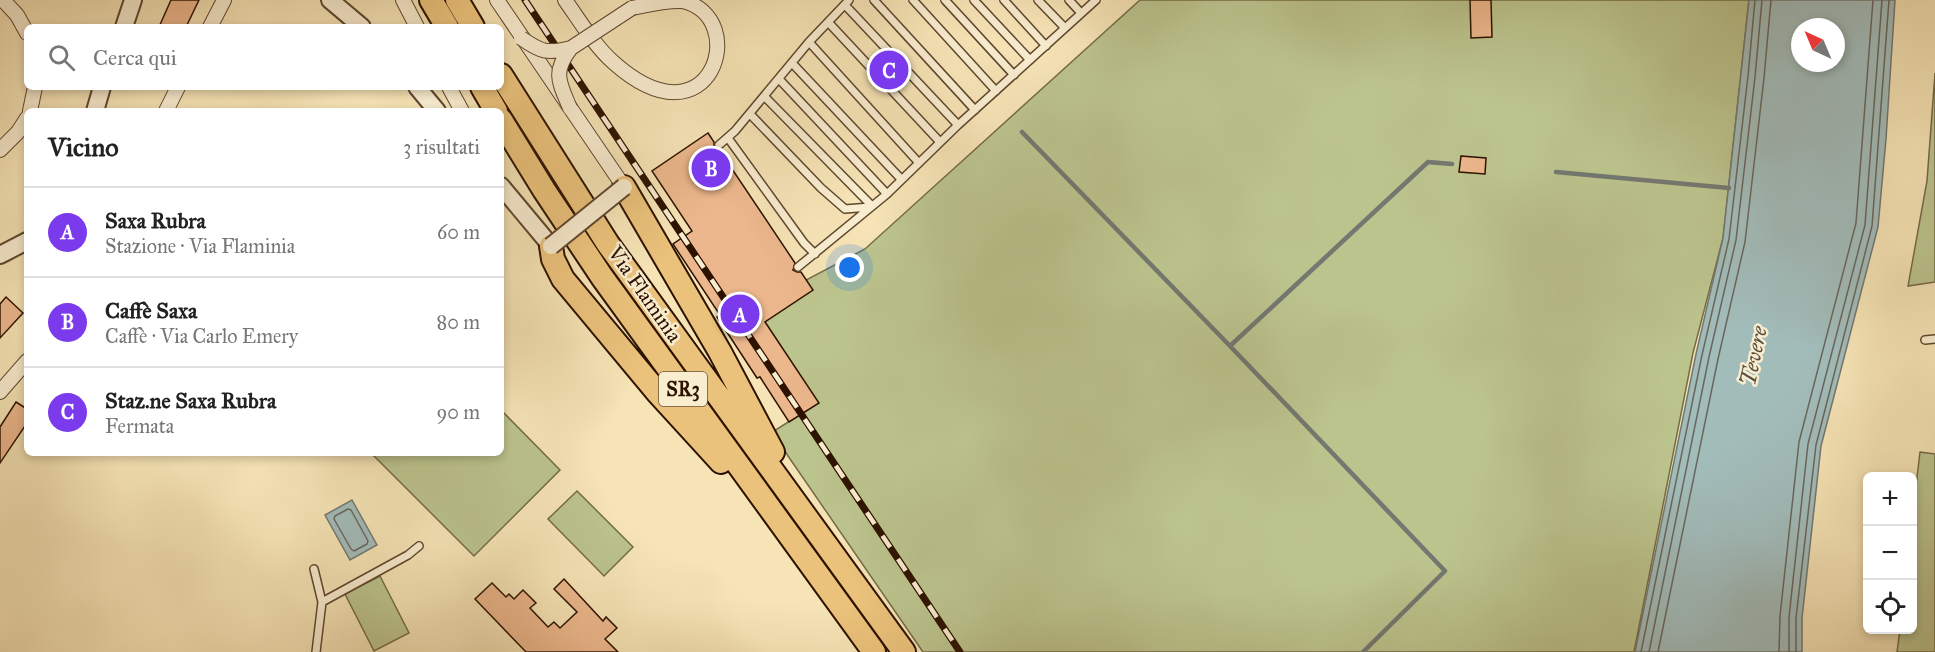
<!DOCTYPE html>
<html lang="it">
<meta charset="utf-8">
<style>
:root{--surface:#fff;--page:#f2f2f2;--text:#222;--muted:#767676;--line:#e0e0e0;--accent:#7c3aed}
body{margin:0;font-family:"IM FELL Great Primer",serif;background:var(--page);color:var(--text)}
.controls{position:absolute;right:18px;bottom:18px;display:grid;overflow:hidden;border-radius:9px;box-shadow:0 3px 9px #0003}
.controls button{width:54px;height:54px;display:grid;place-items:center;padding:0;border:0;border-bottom:2px solid var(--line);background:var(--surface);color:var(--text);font:30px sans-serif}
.compass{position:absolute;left:1791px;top:18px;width:54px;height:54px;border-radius:50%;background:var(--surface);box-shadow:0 3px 9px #0003;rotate:316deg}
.you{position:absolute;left:850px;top:268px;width:21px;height:21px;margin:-15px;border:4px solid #fff;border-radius:50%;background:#1a73e8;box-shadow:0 0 0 9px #1a73e833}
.badge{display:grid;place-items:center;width:39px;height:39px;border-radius:50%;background:var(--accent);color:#fff;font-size:20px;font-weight:700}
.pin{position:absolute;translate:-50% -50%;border:3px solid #fff;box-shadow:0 2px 6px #0006}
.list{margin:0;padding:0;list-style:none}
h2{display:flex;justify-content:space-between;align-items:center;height:78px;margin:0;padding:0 24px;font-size:26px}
h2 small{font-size:20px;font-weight:400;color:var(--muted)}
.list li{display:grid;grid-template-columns:39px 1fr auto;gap:18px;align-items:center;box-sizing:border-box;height:90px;padding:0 24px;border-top:2px solid var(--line)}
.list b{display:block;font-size:22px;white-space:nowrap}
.list p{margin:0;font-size:20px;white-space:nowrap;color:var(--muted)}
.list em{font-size:20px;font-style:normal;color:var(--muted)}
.icon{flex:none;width:33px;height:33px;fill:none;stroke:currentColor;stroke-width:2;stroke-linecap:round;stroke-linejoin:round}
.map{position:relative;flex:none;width:1935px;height:652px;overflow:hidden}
.search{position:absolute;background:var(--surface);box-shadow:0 3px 9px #0003;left:24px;top:24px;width:480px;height:66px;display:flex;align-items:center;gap:15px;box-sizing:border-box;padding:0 21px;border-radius:9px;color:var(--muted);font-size:22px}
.panel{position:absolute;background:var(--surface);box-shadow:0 3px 9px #0003;left:24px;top:108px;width:480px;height:348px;border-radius:9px}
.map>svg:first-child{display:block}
</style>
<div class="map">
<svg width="1935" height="652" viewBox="0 0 1935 652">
<rect width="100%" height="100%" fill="#f6e4b6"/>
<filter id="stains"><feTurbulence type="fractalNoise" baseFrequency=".00333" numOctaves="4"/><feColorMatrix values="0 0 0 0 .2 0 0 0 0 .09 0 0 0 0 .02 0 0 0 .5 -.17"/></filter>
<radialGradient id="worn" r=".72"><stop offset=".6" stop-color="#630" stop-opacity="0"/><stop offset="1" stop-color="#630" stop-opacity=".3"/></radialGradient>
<!-- green -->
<path fill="#bcc48e" stroke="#746b47" stroke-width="1.5" d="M 1140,0 L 1749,0 L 1723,238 L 1693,353 L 1634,652 L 923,652 L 788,456 L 774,431 L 818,403 L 765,322 L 806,280 L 865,249 Z
M 1935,73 L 1935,282 L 1908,286 L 1927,181 Z
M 501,410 L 560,470 L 474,556 L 371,453 L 501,453 Z
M 1920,452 L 1935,454 L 1935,652 L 1897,652 L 1900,630 L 1912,630 L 1912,520 Z
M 577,491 L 633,547 L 604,576 L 548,519 Z
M 380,576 L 409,633 L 374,651 L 345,594 Z"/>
<!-- water -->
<path fill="#a2bcba" stroke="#737870" stroke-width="1.5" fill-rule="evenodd" d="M 1749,0 L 1895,0 L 1886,139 L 1878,227 L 1821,446 L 1802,618 L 1802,652 L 1635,652 L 1696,354 L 1723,238 ZM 1800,27 L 1836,27 L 1836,63 L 1800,63 Z
M 352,500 L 377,545 L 350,560 L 325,515 Z"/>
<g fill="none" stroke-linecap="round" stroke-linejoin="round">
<!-- shore -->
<path stroke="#68675d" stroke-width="1.5" d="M 348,509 L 351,510 L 368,541 L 367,544 L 354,551 L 351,549 L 334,519 L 335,516 Z
M 1641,652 L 1702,355 L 1729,239 L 1748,76 L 1755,0
M 1649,652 L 1709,357 L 1736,240 L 1755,77 L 1762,0
M 1658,652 L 1718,359 L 1745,242 L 1764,78 L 1771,0
M 1779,652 L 1780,616 L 1799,442 L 1856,223 L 1873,0
M 1789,652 L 1789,617 L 1808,444 L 1865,225 L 1882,0
M 1796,652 L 1796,618 L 1816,445 L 1872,226 L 1889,0"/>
<!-- stream -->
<path stroke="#737870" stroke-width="4.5" d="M 1022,132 L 1230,346 L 1428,162 L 1452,164
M 1556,172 L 1729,188
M 1230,346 L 1445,571 L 1363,652"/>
</g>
<!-- building -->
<path fill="#ecb78c" stroke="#2d1200" stroke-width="1.5" d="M 171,0 L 199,0 L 186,27 L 159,27 Z
M 1470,0 L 1491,0 L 1492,37 L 1471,38 Z
M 708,133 L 714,142 L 714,148 L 720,151 L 795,263 L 793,270 L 797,272 L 801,272 L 813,290 L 765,322 L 819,403 L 789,422 L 760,377 L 757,378 L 717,317 L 720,315 L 673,244 L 692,231 L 652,171 Z
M 1461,156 L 1486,158 L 1485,174 L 1459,172 Z
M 6,297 L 23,313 L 0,338 L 0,304 Z
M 16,402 L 27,409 L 27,423 L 0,463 L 0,427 Z
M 564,579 L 603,621 L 606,617 L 617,628 L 605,639 L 618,652 L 526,652 L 475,599 L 492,583 L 506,597 L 509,594 L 514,599 L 523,590 L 536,603 L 530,608 L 548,627 L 554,622 L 560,628 L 577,612 L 554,589 Z"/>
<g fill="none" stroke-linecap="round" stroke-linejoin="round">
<!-- service casing -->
<g stroke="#5f462e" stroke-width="10">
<path id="service" d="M 874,0 L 975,110
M 913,0 L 996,91
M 945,0 L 1014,75
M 974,0 L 1030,60
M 1004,0 L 1046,46
M 1038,0 L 1065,28
M 1069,0 L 1081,13
M 845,5 L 958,125
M 828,22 L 940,142
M 809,42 L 919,163
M 792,63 L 901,179
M 779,79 L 887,194
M 765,97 L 872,206
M 750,114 L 821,188 L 845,209 L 870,207
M 728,138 L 804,243 L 815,254
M 719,145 L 735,131 L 809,42 L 849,0
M 798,267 L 887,194 L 958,125 L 1096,0
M 1925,340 L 1935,339
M 314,569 L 322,602 L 316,652
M 322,602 L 408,555 L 419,546"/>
</g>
<!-- minor casing -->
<g stroke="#5f462e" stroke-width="16">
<path id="minor" d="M 3,0 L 17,15 L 27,33
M 403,0 L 417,27
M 497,0 L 624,187
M 565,0 C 580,21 594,45 613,62 C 712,151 752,16 682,1 C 667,0 647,5 632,8
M 210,27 L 224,0
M 449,87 L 462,111
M 30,111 L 35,87
M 166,111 L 178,87
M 0,150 L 18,132 L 27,118
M 0,392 L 27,361"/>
</g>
<!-- tertiary casing -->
<g stroke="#5f462e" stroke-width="20">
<path id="tertiary" d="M 330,0 L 362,27
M 124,27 L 133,0
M 417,87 L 437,111
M 95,111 L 102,87
M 501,186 L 551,246
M 0,255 L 27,241"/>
</g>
<!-- trunk casing -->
<g stroke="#2d1200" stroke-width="26">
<path id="trunk" d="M 431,0 L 447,27
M 457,0 L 473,27
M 501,75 L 608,244 L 904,652
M 482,87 L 496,111
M 501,120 L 544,190 L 602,277 L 874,652
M 624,187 L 720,352 L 773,452
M 551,246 L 553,259 L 563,279 L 657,392 L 721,462"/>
</g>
<!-- service -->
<use href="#service" stroke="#f9edd0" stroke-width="7"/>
<!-- minor -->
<use href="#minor" stroke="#f9edd0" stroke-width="14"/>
<!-- tertiary -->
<use href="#tertiary" stroke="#f9edd0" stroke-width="16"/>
<!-- trunk -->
<use href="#trunk" stroke="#ebc27b" stroke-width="22"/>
<!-- rail casing -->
<g stroke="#2d1200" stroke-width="7">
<path id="rail" d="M 525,0 L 960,652"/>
</g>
<!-- rail -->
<use href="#rail" stroke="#f9edd0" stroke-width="4.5" stroke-dasharray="14" stroke-linecap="butt"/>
<!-- minor-bridge casing -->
<g stroke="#5f462e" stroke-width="16" stroke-linecap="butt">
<path id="minor-bridge" d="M 521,38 C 541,52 547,54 571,48
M 570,108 C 559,82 552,72 571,48 L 632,8"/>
</g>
<!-- tertiary-bridge casing -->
<g stroke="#5f462e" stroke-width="20" stroke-linecap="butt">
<path id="tertiary-bridge" d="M 551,246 L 624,187"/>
</g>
<!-- minor-bridge -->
<use href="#minor-bridge" stroke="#f9edd0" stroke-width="14"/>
<!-- tertiary-bridge -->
<use href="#tertiary-bridge" stroke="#f9edd0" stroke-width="16"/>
</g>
<g text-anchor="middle" stroke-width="5" stroke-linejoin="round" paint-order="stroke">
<!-- shield labels -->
<rect fill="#f9edd0" stroke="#6a543e" stroke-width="1.5" x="659" y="372" width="48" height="34" rx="4.5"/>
<g font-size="20" font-weight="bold" fill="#2d1200">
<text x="683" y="396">SR3</text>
</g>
<!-- street labels -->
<g font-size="21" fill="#2d1200" stroke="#f9edd0">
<text transform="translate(645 294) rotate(55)" y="7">Via Flaminia</text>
</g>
<!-- water labels -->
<g font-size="22" font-style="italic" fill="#564e41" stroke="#f9edd0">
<text transform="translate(1753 356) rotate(-78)" y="8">Tevere</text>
</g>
</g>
<rect width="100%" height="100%" filter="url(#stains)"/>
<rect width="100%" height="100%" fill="url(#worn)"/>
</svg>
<div class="controls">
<button>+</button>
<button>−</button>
<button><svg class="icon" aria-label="locate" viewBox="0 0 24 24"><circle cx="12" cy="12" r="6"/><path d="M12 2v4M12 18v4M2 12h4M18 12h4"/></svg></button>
</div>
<svg class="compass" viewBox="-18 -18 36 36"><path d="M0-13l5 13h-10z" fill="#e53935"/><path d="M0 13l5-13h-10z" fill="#767676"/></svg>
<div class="you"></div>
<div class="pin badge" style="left:740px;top:314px">A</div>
<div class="pin badge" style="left:711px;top:168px">B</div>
<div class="pin badge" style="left:889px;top:70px">C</div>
<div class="search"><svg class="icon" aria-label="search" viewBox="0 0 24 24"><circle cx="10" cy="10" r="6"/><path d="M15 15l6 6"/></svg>Cerca qui</div>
<section class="panel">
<h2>Vicino<small>3 risultati</small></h2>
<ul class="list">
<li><span class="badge">A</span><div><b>Saxa Rubra</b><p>Stazione · Via Flaminia</p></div><em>60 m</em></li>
<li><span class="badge">B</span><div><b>Caffè Saxa</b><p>Caffè · Via Carlo Emery</p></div><em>80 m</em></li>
<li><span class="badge">C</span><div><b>Staz.ne Saxa Rubra</b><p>Fermata</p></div><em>90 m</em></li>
</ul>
</section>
</div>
